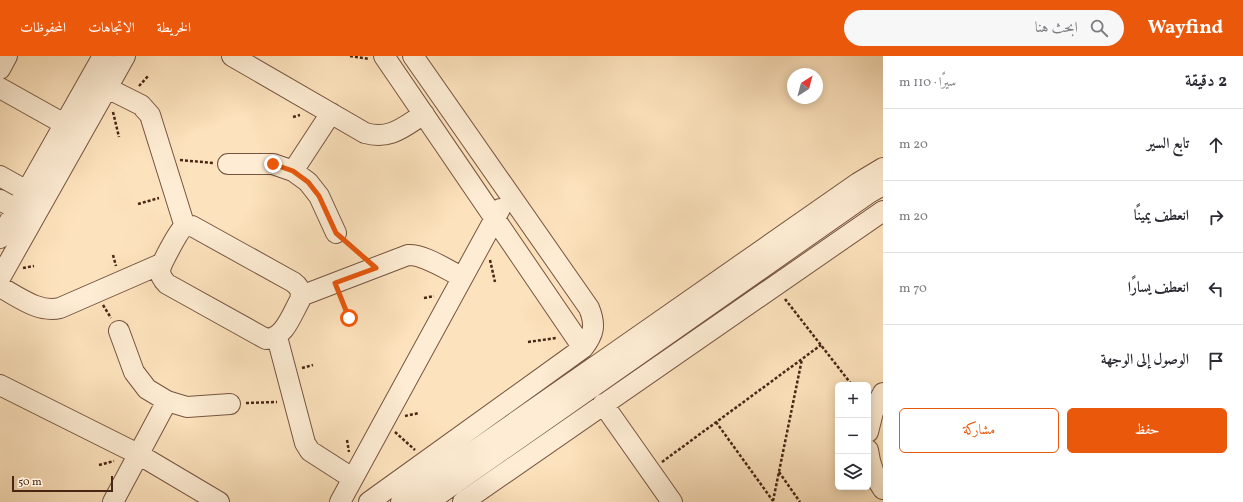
<!DOCTYPE html>
<html lang="ar">
<meta charset="utf-8">
<style>
:root{--surface:#fff;--page:#f7f7f7;--text:#2b2b33;--muted:#7c7c81;--line:#e1e1e2;--accent:#ea580c}
body{margin:0;font-family:Vollkorn,Amiri,serif;background:var(--page);color:var(--text);direction:rtl}
.controls{position:absolute;right:12px;bottom:12px;display:grid;overflow:hidden;border-radius:6px;box-shadow:0 2px 10px #0003}
.controls button{width:36px;height:36px;display:grid;place-items:center;padding:0;border:0;border-bottom:1px solid var(--line);background:var(--surface);color:var(--text);font:20px sans-serif}
.compass{position:absolute;left:787px;top:12px;width:36px;height:36px;border-radius:50%;background:var(--surface);box-shadow:0 2px 10px #0003;rotate:36deg}
.scale{position:absolute;left:12px;bottom:10px;width:101px;box-sizing:border-box;padding-left:4px;border:2px solid #492516;border-top:0;font-size:11px;line-height:14px;white-space:nowrap;color:#492516;-webkit-text-stroke:3px #feedd4;paint-order:stroke}
.stop{position:absolute;width:12px;height:12px;margin:-9px;border:3px solid #ea580c;border-radius:50%;background:#fff}
.stop.end{background:#ea580c;border-color:#fff;box-shadow:0 1px 4px #0008}
.list{margin:0;padding:0;list-style:none}
h2{display:flex;justify-content:space-between;align-items:center;height:52px;margin:0;padding:0 16px;font-size:17px}
h2 small{font-size:13px;font-weight:400;color:var(--muted)}
.list li{display:grid;grid-template-columns:26px 1fr auto;gap:12px;align-items:center;box-sizing:border-box;height:72px;padding:0 16px;border-top:1px solid var(--line)}
.list b{display:block;font-size:15px;white-space:nowrap}
.list em{font-size:13px;font-style:normal;color:var(--muted)}
.actions{display:flex;gap:8px;padding:12px 16px}
.actions a{flex:1;padding:9px 0;border:1px solid var(--accent);border-radius:6px;text-align:center;font-size:14px;color:var(--accent)}
.actions .main{background:var(--accent);color:#fff}
.icon{flex:none;width:22px;height:22px;fill:none;stroke:currentColor;stroke-width:2;stroke-linecap:round;stroke-linejoin:round}
.map{position:relative;flex:none;width:883px;height:446px;overflow:hidden;direction:ltr}
header{display:flex;align-items:center;gap:24px;box-sizing:border-box;height:56px;padding:0 20px;background:var(--accent);color:#fff}
header strong{font-size:19px}
nav{display:flex;gap:22px;margin-inline-start:auto;font-size:14px}
.search{width:280px;height:36px;background:var(--page);display:flex;align-items:center;gap:10px;box-sizing:border-box;padding:0 14px;border-radius:22px;color:var(--muted);font-size:15px}
main{display:flex}
aside{flex:1;background:var(--surface)}
.map>svg:first-child{display:block}
</style>
<header>
<strong>Wayfind</strong>
<div class="search"><svg class="icon" aria-label="search" viewBox="0 0 24 24"><circle cx="10" cy="10" r="6"/><path d="M15 15l6 6"/></svg>ابحث هنا</div>
<nav><a>الخريطة</a><a>الاتجاهات</a><a>المحفوظات</a></nav>
</header>
<main>
<aside>
<h2>2 دقيقة<small>سيرًا · 110 m</small></h2>
<ul class="list">
<li><svg class="icon" aria-label="ahead" viewBox="0 0 24 24"><path d="M12 20V5M6 11l6-6 6 6"/></svg><div><b>تابع السير</b></div><em>20 m</em></li>
<li><svg class="icon" aria-label="right" viewBox="0 0 24 24"><path d="M7 20v-9h11M14 6l5 5-5 5"/></svg><div><b>انعطف يمينًا</b></div><em>20 m</em></li>
<li><svg class="icon" aria-label="left" viewBox="0 0 24 24"><path d="M17 20v-9H6M10 6l-5 5 5 5"/></svg><div><b>انعطف يسارًا</b></div><em>70 m</em></li>
<li><svg class="icon" aria-label="arrive" viewBox="0 0 24 24"><path d="M6 21V4h12l-3 4 3 4H6"/></svg><div><b>الوصول إلى الوجهة</b></div></li>
</ul>
<div class="actions"><a class="main">حفظ</a><a>مشاركة</a></div>
</aside>
<div class="map">
<svg width="883" height="446" viewBox="0 0 883 446">
<rect width="100%" height="100%" fill="#fde3bd"/>
<filter id="stains"><feTurbulence type="fractalNoise" baseFrequency=".005" numOctaves="4"/><feColorMatrix values="0 0 0 0 .2 0 0 0 0 .09 0 0 0 0 .02 0 0 0 .5 -.17"/></filter>
<radialGradient id="worn" r=".72"><stop offset=".6" stop-color="#630" stop-opacity="0"/><stop offset="1" stop-color="#630" stop-opacity=".3"/></radialGradient>
<g fill="none" stroke-linecap="round" stroke-linejoin="round">
<!-- minor casing -->
<g stroke="#765440" stroke-width="22">
<path id="minor" d="M 232,0 L 365,77 C 391,84 403,71 424,58
M 384,0 L 583,292
M 0,13 L 7,0
M 0,32 L 75,74
M 107,32 L 141,49 L 150,59 L 185,171
M 228,108 L 273,108 L 293,115 L 308,126 L 319,140 L 336,177
M 293,115 L 331,57
M 0,120 L 27,135
M 0,144 L 16,153
M 192,170 L 293,226 C 300,231 302,236 300,244 C 292,258 284,283 266,283 L 167,228 C 163,224 160,219 160,214 C 161,208 178,176 183,172 C 186,170 188,170 192,170 Z
M 0,182 L 103,0
M 0,222 L 125,0
M 0,231 C 19,241 38,257 60,252 L 161,208
M 301,240 L 408,199 C 424,198 447,214 462,221
M 119,275 L 134,316 L 147,333 L 167,345 L 187,351 L 230,348
M 277,281 L 305,387 L 310,395 L 352,422
M 0,329 L 138,398 L 219,446
M 603,348 L 672,446
M 868,376 L 873,356 L 883,337
M 868,394 C 870,409 874,421 883,433
M 113,446 L 167,345
M 340,446 L 500,153
M 369,446 L 583,292 C 594,278 596,269 589,252 L 413,0
M 401,446 L 858,127 L 883,112
M 428,446 L 869,137 L 883,129
M 463,446 L 883,155"/>
</g>
<!-- path -->
<path stroke="#492516" stroke-width="2.5" stroke-dasharray="3 2" stroke-linecap="butt" d="M 350,0 L 369,3
M 139,30 L 149,19
M 113,56 L 119,81
M 293,61 L 300,59
M 180,104 L 213,107
M 138,148 L 159,142
M 347,187 L 362,200
M 113,199 L 116,210
M 490,204 L 495,226
M 23,212 L 34,210
M 341,241 L 349,262
M 424,242 L 434,240
M 785,243 L 852,329
M 103,249 L 111,262
M 528,286 L 556,282
M 302,312 L 313,309
M 246,347 L 277,346
M 405,360 L 419,357
M 716,366 L 773,445
M 395,376 L 415,394
M 347,384 L 349,396
M 662,406 L 821,289
M 99,409 L 114,405
M 779,416 L 800,446
M 773,445 L 802,303"/>
<!-- minor -->
<use href="#minor" stroke="#feedd4" stroke-width="20"/>
</g>
<g fill="none" stroke-linecap="round" stroke-linejoin="round">
<!-- route -->
<path stroke="#ea580c" stroke-width="5" d="M 273,108 L 293,115 L 308,126 L 319,140 L 336,177 L 376,212 L 335,227 L 349,262"/>
</g>
<rect width="100%" height="100%" filter="url(#stains)"/>
<rect width="100%" height="100%" fill="url(#worn)"/>
</svg>
<div class="controls">
<button>+</button>
<button>−</button>
<button><svg class="icon" aria-label="layers" viewBox="0 0 24 24"><path d="M12 4l9 5-9 5-9-5zM3 14l9 5 9-5"/></svg></button>
</div>
<svg class="compass" viewBox="-18 -18 36 36"><path d="M0-13l5 13h-10z" fill="#e53935"/><path d="M0 13l5-13h-10z" fill="#7c7c81"/></svg>
<div class="scale">50 m</div>
<div class="stop" style="left:349px;top:262px"></div>
<div class="stop end" style="left:273px;top:108px"></div>
</div>
</main>
